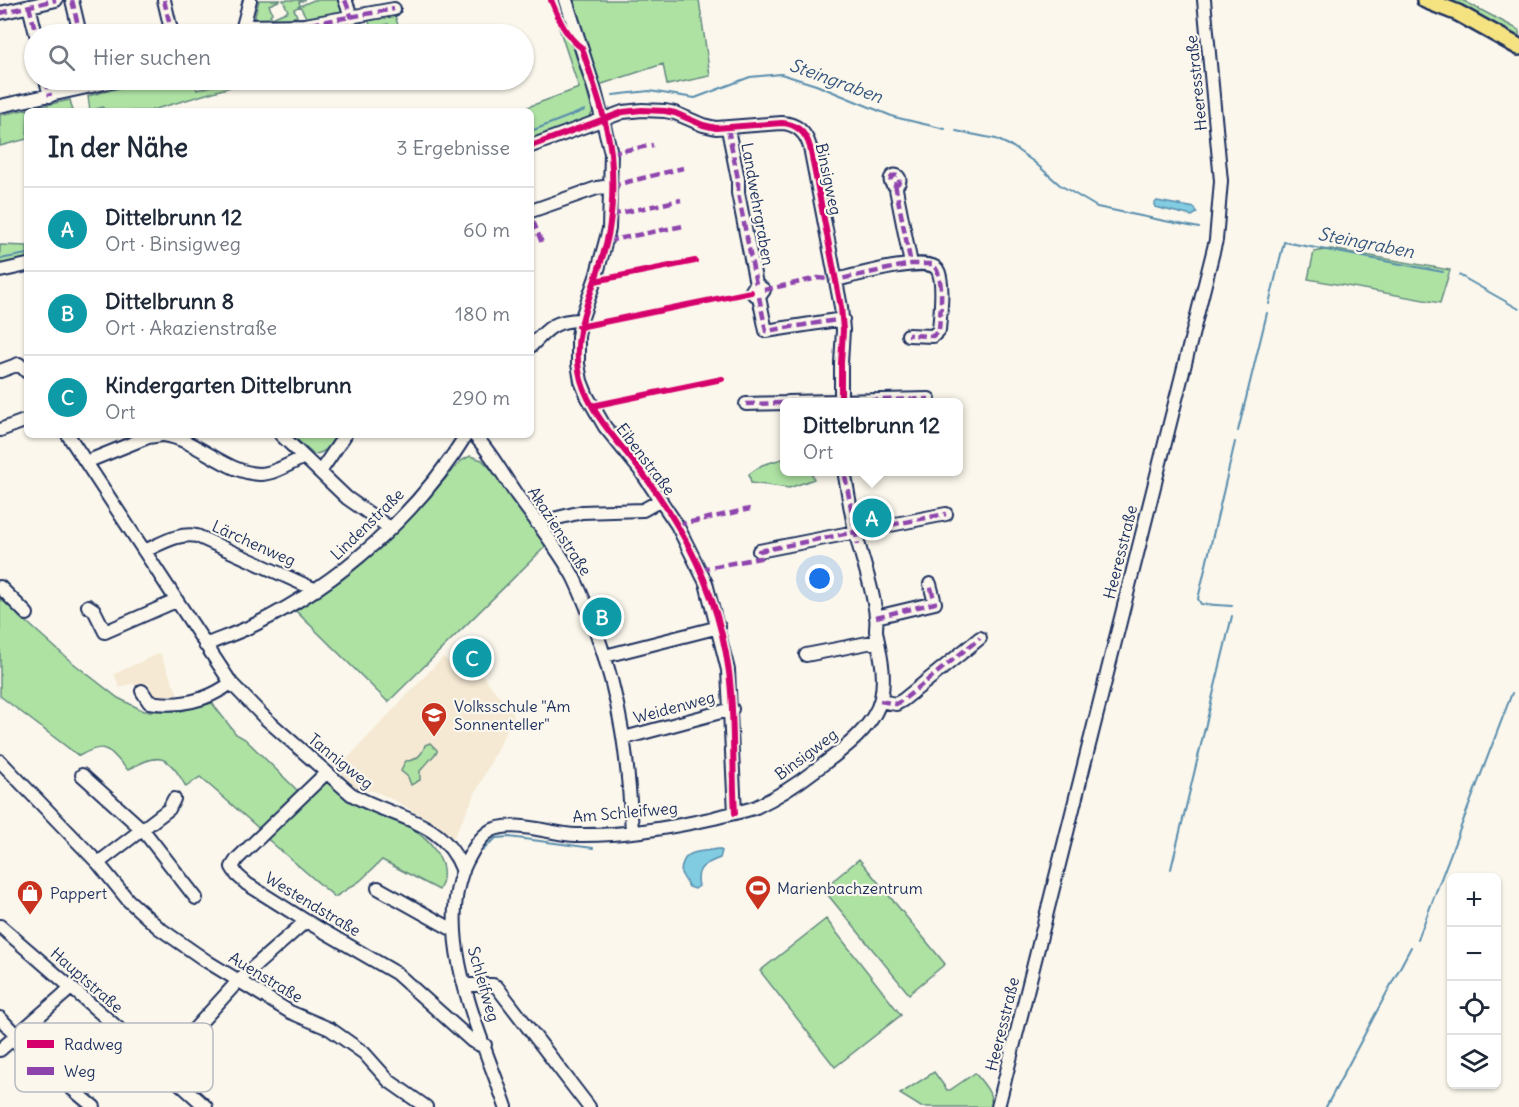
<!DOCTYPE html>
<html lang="de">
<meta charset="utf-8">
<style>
:root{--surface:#fff;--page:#f2f2f3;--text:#1f2937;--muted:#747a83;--line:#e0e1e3;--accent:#0b8043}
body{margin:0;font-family:Delius,sans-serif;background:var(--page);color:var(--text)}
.controls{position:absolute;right:18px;bottom:18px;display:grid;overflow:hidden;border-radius:9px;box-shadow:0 2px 4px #0004}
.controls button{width:54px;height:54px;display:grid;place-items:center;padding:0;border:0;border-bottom:2px solid var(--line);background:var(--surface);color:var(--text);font:30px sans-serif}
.you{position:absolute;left:820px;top:579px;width:21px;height:21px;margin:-15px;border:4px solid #fff;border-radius:50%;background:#1a73e8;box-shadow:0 0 0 9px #1a73e833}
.badge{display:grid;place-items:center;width:39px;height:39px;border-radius:50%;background:var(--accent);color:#fff;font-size:20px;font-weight:700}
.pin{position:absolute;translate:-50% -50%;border:3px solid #fff;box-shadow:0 2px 6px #0006}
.popup{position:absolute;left:780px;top:398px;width:183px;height:78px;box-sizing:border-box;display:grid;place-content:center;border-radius:9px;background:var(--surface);filter:drop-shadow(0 2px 4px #0005);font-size:20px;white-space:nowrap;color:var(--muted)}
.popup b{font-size:22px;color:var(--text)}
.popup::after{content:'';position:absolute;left:50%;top:100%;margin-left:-12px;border:12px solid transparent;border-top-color:var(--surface)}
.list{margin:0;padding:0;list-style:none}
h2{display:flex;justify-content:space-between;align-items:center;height:78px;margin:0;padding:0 24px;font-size:26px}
h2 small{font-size:20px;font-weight:400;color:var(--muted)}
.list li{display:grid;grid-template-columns:39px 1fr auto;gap:18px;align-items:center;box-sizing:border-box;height:84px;padding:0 24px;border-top:2px solid var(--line)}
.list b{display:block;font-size:22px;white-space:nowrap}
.list p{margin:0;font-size:20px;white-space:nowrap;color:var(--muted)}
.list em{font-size:20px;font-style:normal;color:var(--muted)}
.icon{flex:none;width:33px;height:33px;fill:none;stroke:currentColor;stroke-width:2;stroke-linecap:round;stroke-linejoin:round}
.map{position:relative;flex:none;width:1519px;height:1107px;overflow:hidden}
.search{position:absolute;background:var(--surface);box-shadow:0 2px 4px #0004;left:24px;top:24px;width:510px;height:66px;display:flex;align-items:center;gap:15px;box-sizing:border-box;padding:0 21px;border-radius:33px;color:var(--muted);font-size:22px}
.panel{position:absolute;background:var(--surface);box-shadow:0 2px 4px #0004;left:24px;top:108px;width:510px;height:330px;border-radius:9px}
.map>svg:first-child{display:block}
</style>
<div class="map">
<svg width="1519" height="1107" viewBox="0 0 1519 1107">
<rect width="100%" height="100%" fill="#fbf7ec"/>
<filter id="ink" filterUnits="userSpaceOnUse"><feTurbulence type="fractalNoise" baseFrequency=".0167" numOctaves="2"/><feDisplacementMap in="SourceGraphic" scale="12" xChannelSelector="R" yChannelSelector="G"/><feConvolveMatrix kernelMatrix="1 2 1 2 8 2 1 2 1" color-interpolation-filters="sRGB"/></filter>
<g filter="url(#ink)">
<!-- built -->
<path fill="#f5e9d3" d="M 160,653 L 178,694 L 172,697 L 170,694 L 156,700 L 148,683 L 136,688 L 133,683 L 120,688 L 114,674 Z
M 443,657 L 452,665 L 467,665 L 483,676 L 514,715 L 453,839 L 438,825 L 394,800 L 374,791 L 358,790 L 342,777 L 340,769 L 344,762 Z"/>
<!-- green -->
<path fill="#aee2a3" stroke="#648880" stroke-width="1.5" d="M 259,0 L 281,0 L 269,5 L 272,13 L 270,15 L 272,18 L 288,11 L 283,0 L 305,0 L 299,2 L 300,6 L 314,0 L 341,0 L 345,12 L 308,21 L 300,6 L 294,9 L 297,16 L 294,17 L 296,22 L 257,22 L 255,16 Z
M 573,0 L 699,0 L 710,76 L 667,85 L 663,64 L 599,85 Z
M 1435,0 L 1462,0 L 1519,30 L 1519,42 Z
M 394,13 L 401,34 L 391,34 L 388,24 L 375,28 L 377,34 L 332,34 L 331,32 L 325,33 L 323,27 L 361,20 L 365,33 L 372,31 L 368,19 Z
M 558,25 L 574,49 L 593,112 L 589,118 L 531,143 L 531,111 L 517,111 L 579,88 Z
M 150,80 L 187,80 L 188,83 L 194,81 L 197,90 L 212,86 L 210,80 L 220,80 L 222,84 L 235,80 L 254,80 L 149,111 L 104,111 L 103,107 L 90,111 L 88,96 Z
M 70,100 L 73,111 L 38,110 L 37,107 Z
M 28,109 L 27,139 L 0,146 L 0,115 Z
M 0,245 L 27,246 L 27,260 L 0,266 Z
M 1331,249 L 1450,270 L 1440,303 L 1308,279 L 1314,252 Z
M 292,435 L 337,435 C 330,445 326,454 313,454 Z
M 470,456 L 482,460 L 493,471 L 547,545 L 388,702 L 296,611 L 342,580 L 363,563 L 437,488 L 461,461 Z
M 785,458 L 785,472 L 811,472 L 814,479 L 789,488 L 751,483 L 749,474 L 762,465 Z
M 0,598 L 68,659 L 118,698 L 144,711 L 181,711 L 212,703 L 236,734 L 245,739 L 300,793 L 262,831 L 200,777 L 186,787 C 169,755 159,751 128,770 C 108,750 107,740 79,756 L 0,696 Z
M 430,743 L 437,750 L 437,752 L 420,771 L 420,780 L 411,785 L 408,777 L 401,771 L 405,761 C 416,761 422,756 425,745 Z
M 324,778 C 334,787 344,799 356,805 C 371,813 389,816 404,824 C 427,836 454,863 439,890 L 382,860 L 360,881 L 335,897 L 264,836 Z
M 859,859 L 945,964 L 909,994 L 823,889 Z
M 826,919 L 901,1015 L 835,1067 L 760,971 Z
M 934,1072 L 947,1090 L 950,1090 L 975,1073 C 983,1084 994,1093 991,1107 L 921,1107 L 900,1094 Z"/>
<!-- water -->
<path fill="#81cce1" stroke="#588dad" stroke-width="1.5" d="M 1157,201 L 1195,208 L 1197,213 L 1192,216 L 1155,207 L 1154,204 Z
M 718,849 L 722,851 L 720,858 C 704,864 695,868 699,886 L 695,889 L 689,887 L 681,873 C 682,848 699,853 718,849 Z"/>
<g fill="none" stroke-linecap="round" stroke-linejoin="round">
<!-- stream -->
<path stroke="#588dad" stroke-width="2" d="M 613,95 L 649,91 L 695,98 L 750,77 L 781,74 L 816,85 L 894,117 L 945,129
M 531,131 L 585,110
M 956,131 L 996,139 L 1013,147 L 1034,162 L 1060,185 L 1097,207 L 1199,228
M 0,259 L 27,254
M 1459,275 L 1519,309
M 1269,304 L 1284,242 L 1443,272
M 1238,431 L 1267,313
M 1232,606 L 1201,604 L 1198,599 L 1235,442
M 1518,679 L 1519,676
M 482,851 L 496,838 L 509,837 L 593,848
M 1171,869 L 1232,616
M 1418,939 L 1512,693
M 1326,1107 L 1411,947"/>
<!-- minor casing -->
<g stroke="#1b2f5e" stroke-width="16">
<path id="minor" d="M 72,0 L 80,34
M 164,0 L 172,34
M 345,0 L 352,18
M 566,0 L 595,91 L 611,153 L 609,229 L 596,277 L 581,320 L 578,336 L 578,364 L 581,381 L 587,396 L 605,427 L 640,470 L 677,525 L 706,583 L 728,670 L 735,813
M 29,6 L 36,34
M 0,13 L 56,0
M 244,26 L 305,25 L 394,9
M 241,34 L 250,0
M 46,80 L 50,96
M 0,106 L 119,80
M 728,129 L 738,179 L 738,193 L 756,284
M 531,146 L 623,112 L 642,110 L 665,111 L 675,113 L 703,125 L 716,128 L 782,123 C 797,124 806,133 810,147 L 841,307 L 843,330 L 841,363 L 841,402
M890.5 180a4.5 4.5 0 1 1 9 0a4.5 4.5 0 1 1-9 0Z
M 895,184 L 911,264
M 531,211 L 597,188 L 611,186
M 0,271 L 27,265
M 836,280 C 853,276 927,255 937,269 C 945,280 940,316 939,330 L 933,336 L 908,335
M 756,284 L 764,290 L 759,297 L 751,292 Z
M 759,297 L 766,331 L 843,319
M 531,346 C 548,328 555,320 581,320
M 0,371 L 19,364 L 27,372
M 788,402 L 929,399
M 746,404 L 785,403
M 0,430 L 27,420
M 68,435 L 231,683 L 265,718 L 351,794 C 395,820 442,817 463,871
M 164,435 C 198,440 225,473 260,474 C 274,474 291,463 304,457
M 281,435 L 347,498 L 390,528
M 474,435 C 491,452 502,474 516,494 C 536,521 557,547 573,576 C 582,594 589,613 596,631 C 621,701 628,758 632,831
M 86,462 L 148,437 L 162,435
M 320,472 L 345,435
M 537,523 L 582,512 L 643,510 L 661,500
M 144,551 C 161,544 179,532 197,536 L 316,590
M 759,551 L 946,514
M 0,587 L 27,614
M 88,606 L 94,610 L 105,632 L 176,601
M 876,617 L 935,603 L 930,584
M 205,645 C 222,638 240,632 256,624 C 339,583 418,514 466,435
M 806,655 L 878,641
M 605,656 L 719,627
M 142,691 L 149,702 C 178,707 207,701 231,683
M 880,701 L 896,704 L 903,700 L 980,638
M 624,738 L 732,709
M 0,761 L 98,863 L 128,900 L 159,928 L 208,962 L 290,1012 L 330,1029 L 364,1053 L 389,1081 L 426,1107
M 326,773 L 237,859 L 232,867 L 237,875 L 247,884 L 306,921 L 396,973 L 472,1041 L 480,1045 L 485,1045
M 82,775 L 143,830 L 196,898
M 98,863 L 169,809 L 174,799
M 378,888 L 455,931
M 0,926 L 119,1029 L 206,1107
M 464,985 L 493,985 L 497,987 L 589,1107
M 0,1018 L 16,1035
M 12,1039 L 94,1107
M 0,1050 L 71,988
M 161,1066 L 239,980 L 306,921
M 506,1107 C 482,1037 431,933 467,861 C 473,850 479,838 490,831 C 513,819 551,834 576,835 C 622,836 670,828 714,818 C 728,814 743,812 756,807 C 777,797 796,785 814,771 C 838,753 874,729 881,698 C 886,674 880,654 876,631 C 876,626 877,622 876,617 C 874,591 864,566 858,542 C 852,520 849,498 845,476
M 998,1107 L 1216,240 L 1221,181 L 1204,0"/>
</g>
<!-- major casing -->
<g stroke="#1b2f5e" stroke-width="20">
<path id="major" d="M 1425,0 L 1458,13 L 1519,47"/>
</g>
<!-- minor -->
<use href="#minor" stroke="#fbf7ec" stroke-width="12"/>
<!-- major -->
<use href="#major" stroke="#f5e382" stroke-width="15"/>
<!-- quiet -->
<path stroke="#8e44ad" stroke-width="4.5" stroke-dasharray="9 4.5" stroke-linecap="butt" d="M 72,0 L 80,34
M 164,0 L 172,34
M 345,0 L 352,18
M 29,6 L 36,34
M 0,13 L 56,0
M 244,26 L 305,25 L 394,9
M 46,80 L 50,96
M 90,80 L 92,87
M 728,129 L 738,179 L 738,193 L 756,284
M 611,153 L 653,145
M890.5 180a4.5 4.5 0 1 1 9 0a4.5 4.5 0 1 1-9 0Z
M 895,184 L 911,264
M 611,186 L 683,168
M 611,215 L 681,200
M 533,221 L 542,243
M 607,241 L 683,226
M 764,290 L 818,278 L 836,280 L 911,264 L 932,264 C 946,275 940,313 939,330 L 933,336 L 908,335
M 759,297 L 766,331 L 843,319
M 788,402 L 929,399
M 746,404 L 785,403
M 845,476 L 858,545
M 677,525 L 750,509
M 700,569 L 760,558 L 759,551 L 946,514
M 876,617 L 935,603 L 930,584
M 880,701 L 896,704 L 903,700 L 980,638"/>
<!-- cycleway casing -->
<g stroke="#fbf7ec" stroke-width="10">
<path id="cycleway" d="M 551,0 C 559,19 565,36 582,48 C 592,80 607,120 611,153 C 613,177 613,206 609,230 C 601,281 567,327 581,380 C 591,415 619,442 640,470 C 654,488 667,508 678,527 C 704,571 722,621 729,672 C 735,719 732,766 735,813
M 531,146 L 623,112 L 642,110 L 665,111 L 675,113 L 703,125 L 716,128 L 782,123 C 797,124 806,133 810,147 L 841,307 L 843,330 L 841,363 L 841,402
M 595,281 L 695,261
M 579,327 L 751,292
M 592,406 L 722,379"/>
</g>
<!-- cycleway -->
<use href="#cycleway" stroke="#d6006c" stroke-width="6"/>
</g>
</g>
<!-- icons -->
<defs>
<g id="school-pin" transform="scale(1.35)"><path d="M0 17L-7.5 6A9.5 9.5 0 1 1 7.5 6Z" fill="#c8321e" stroke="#fbf7ec"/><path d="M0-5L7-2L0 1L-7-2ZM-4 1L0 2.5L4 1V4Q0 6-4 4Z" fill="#fff"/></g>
<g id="stadium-pin" transform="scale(1.35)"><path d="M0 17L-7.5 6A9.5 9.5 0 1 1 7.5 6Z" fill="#c8321e" stroke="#fbf7ec"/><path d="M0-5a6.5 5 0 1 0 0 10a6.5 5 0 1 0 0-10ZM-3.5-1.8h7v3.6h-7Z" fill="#fff"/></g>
<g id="shop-pin" transform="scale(1.35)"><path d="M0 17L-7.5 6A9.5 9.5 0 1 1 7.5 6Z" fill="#c8321e" stroke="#fbf7ec"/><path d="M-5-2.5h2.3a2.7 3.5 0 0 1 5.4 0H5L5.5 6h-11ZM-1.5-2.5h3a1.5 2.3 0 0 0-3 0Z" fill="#fff"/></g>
</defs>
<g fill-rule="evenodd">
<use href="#school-pin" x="434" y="715"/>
<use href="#stadium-pin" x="758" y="888"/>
<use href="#shop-pin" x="30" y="893"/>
</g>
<g text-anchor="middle" stroke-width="4.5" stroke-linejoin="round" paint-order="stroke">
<!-- street labels -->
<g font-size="16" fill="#1b2f5e" stroke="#fbf7ec">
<text transform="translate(1196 83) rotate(-96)" y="6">Heeresstraße</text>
<text transform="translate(829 179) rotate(78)" y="6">Binsigweg</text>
<text transform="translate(758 204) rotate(80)" y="6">Landwehrgraben</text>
<text transform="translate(646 459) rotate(53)" y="6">Eibenstraße</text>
<text transform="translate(367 524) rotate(-44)" y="6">Lindenstraße</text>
<text transform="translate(560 531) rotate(57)" y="6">Akazienstraße</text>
<text transform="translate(254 543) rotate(24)" y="6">Lärchenweg</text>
<text transform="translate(1120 552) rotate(-76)" y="6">Heeresstraße</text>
<text transform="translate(674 707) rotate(-15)" y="6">Weidenweg</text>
<text transform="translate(806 754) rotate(-37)" y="6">Binsigweg</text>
<text transform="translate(341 761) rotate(39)" y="6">Tannigweg</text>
<text transform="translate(625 812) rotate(-5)" y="6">Am Schleifweg</text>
<text transform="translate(313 904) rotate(31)" y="6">Westendstraße</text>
<text transform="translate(266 977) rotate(31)" y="6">Auenstraße</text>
<text transform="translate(87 980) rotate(41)" y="6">Hauptstraße</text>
<text transform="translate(484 984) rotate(74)" y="6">Schleifweg</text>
<text transform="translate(1002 1024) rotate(-76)" y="6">Heeresstraße</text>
</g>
<!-- poi labels -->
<g font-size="16" fill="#1b2f5e" stroke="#fbf7ec" text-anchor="start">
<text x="454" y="712">Volksschule "Am<tspan x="454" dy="18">Sonnenteller"</tspan></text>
<text x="777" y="894">Marienbachzentrum</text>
<text x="50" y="899">Pappert</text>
</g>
<!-- water labels -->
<g font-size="18" font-style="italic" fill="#34567f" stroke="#fbf7ec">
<text transform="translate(836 81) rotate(20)" y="6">Steingraben</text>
<text transform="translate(1366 243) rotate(11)" y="6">Steingraben</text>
</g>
</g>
<!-- legend -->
<rect x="15" y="1023" width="198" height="69" rx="9" fill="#fbf7ec" stroke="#b8bbc1" stroke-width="1.5"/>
<rect x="27" y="1040" width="27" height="8" fill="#d6006c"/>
<rect x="27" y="1067" width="27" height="8" fill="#8e44ad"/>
<g font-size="16" fill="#1b2f5e">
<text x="64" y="1050">Radweg</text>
<text x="64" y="1077">Weg</text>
</g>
</svg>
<div class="controls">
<button>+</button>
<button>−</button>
<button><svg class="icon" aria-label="locate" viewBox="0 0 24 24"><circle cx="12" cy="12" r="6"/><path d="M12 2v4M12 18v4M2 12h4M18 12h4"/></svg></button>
<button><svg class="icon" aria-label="layers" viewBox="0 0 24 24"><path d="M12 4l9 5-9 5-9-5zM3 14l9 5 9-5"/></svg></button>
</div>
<div class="you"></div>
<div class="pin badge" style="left:872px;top:518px;background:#0f9aa8">A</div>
<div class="popup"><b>Dittelbrunn 12</b>Ort</div>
<div class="pin badge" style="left:602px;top:617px;background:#0f9aa8">B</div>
<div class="pin badge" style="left:472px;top:658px;background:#0f9aa8">C</div>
<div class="search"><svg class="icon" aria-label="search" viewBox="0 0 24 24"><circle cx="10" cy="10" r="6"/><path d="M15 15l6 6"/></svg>Hier suchen</div>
<section class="panel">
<h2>In der Nähe<small>3 Ergebnisse</small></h2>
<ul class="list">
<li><span class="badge" style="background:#0f9aa8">A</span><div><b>Dittelbrunn 12</b><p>Ort · Binsigweg</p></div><em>60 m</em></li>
<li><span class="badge" style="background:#0f9aa8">B</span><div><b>Dittelbrunn 8</b><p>Ort · Akazienstraße</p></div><em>180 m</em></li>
<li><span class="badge" style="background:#0f9aa8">C</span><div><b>Kindergarten Dittelbrunn</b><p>Ort</p></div><em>290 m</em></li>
</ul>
</section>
</div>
